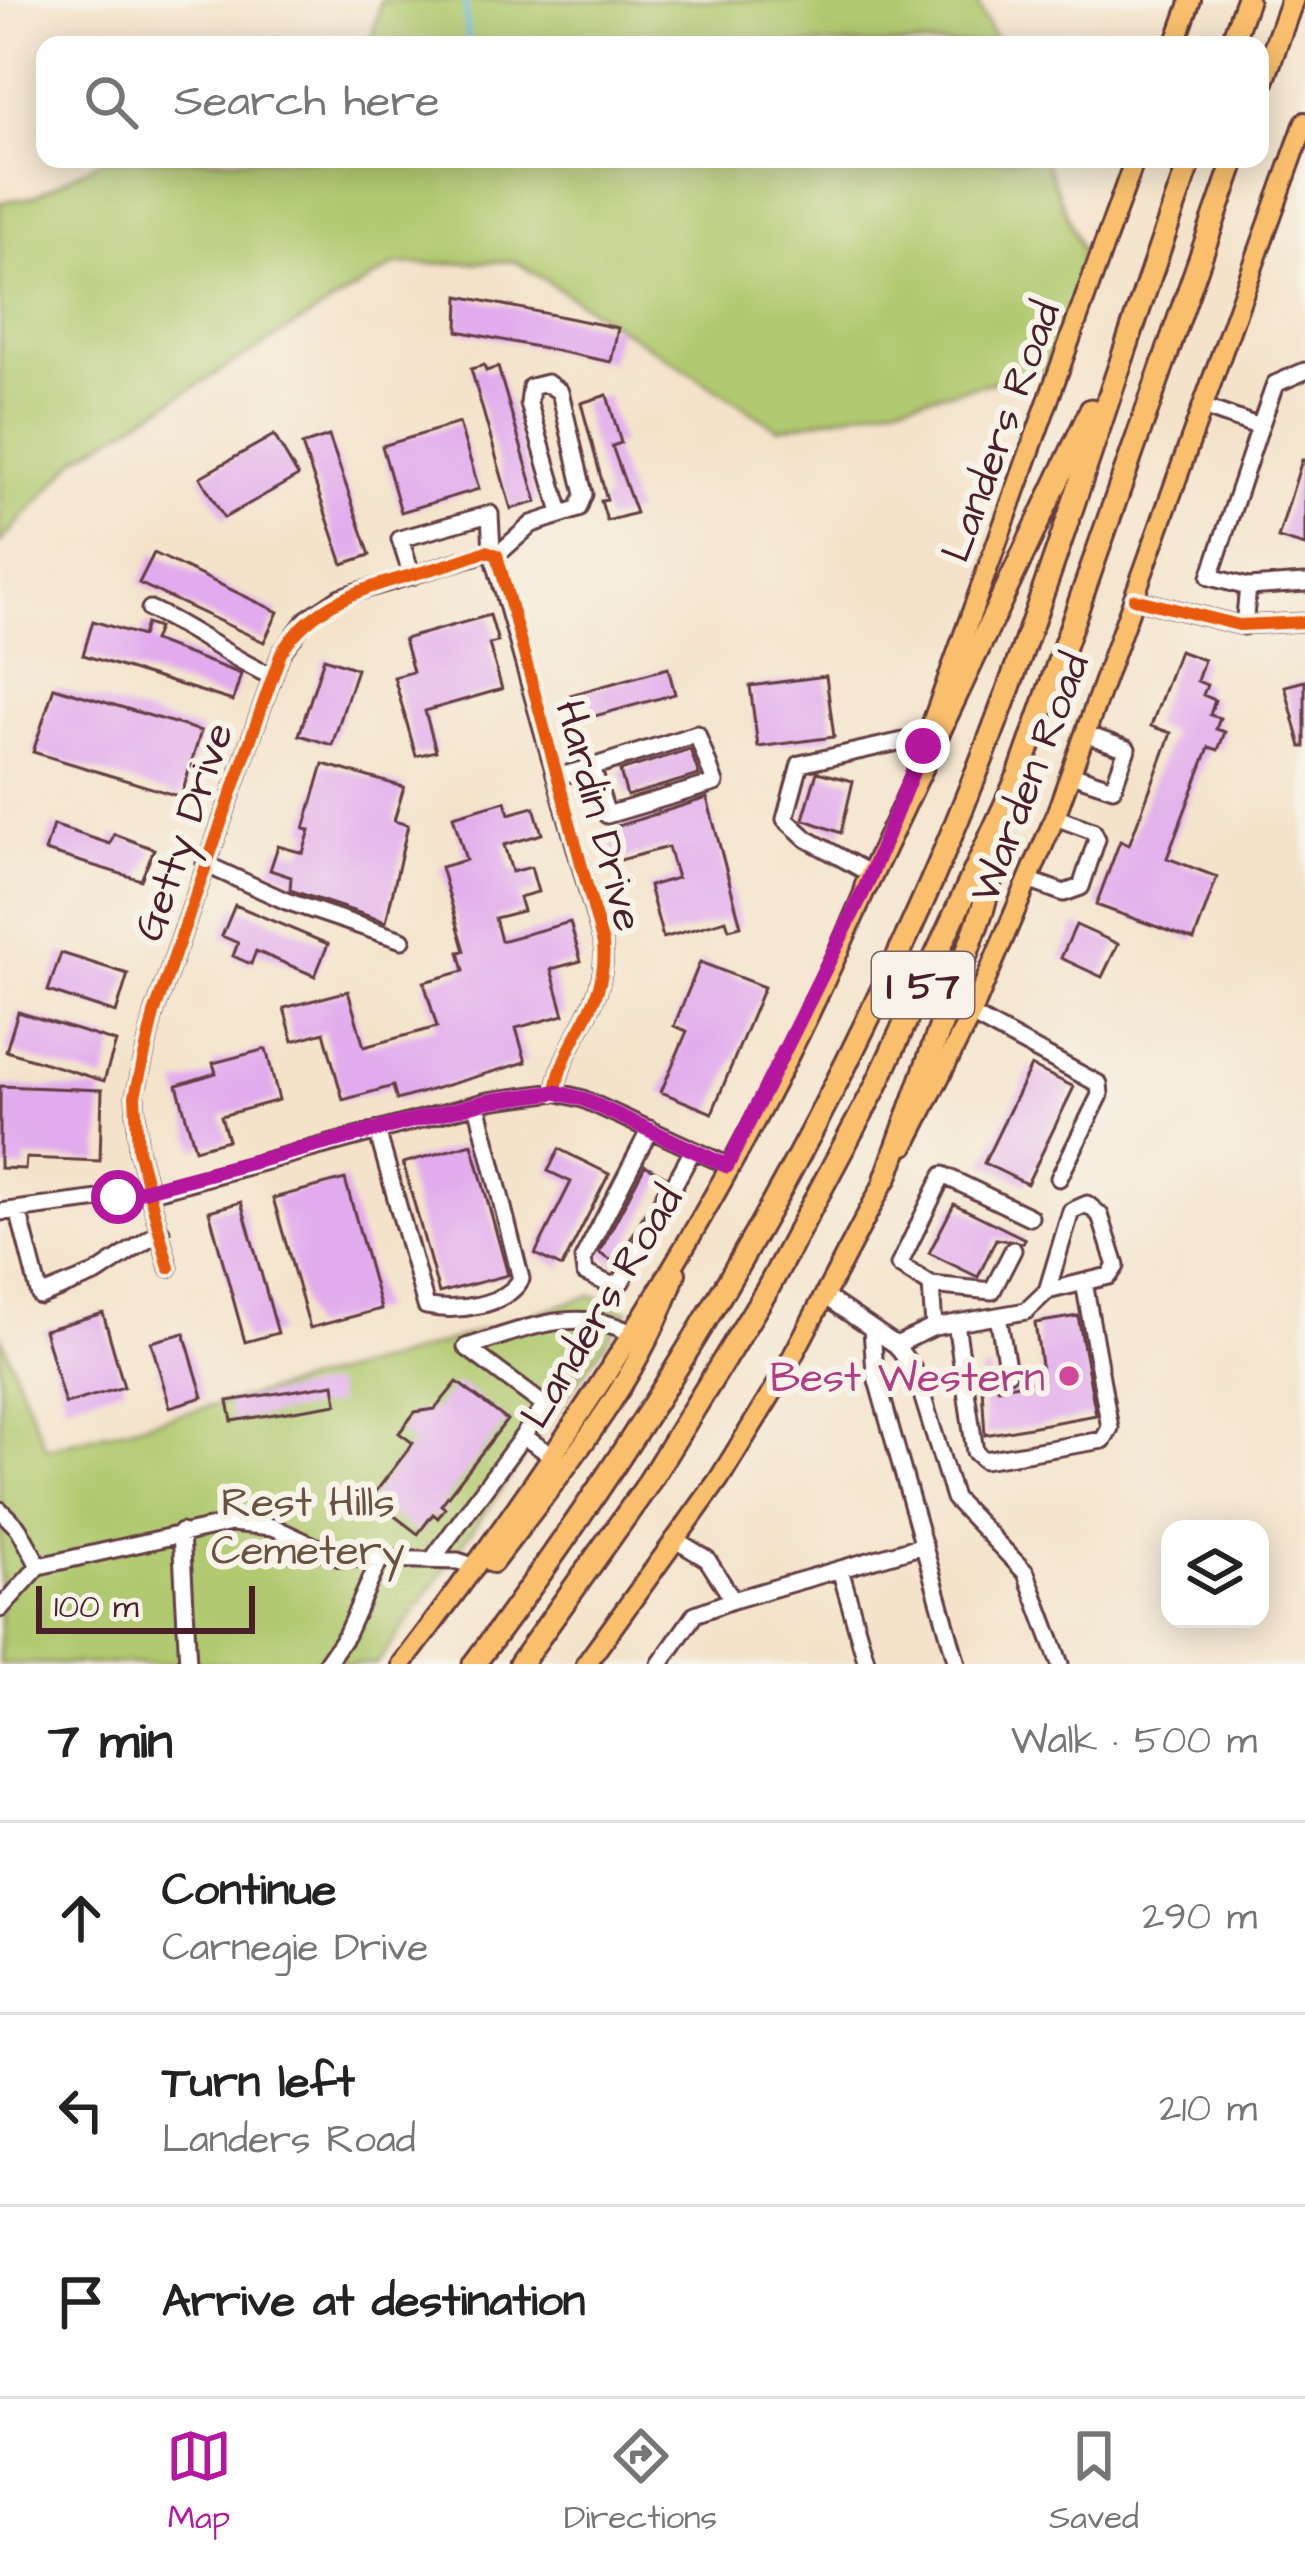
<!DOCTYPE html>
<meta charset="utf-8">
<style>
:root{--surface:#fff;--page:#f6f6f6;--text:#222;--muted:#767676;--line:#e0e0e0;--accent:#b5179e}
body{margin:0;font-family:"Architects Daughter",sans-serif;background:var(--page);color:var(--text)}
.controls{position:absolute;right:36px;bottom:36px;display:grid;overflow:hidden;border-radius:24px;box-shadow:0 6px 30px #0003}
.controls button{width:108px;height:108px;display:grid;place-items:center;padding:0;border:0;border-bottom:3px solid var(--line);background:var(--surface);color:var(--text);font:60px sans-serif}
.scale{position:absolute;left:36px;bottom:30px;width:219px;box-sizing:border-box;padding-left:12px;border:6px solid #4a1f2b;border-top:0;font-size:33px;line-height:42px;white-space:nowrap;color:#4a1f2b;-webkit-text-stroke:9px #f7f3e8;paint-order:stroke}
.stop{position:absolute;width:36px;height:36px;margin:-27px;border:9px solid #b5179e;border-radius:50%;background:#fff}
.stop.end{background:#b5179e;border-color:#fff;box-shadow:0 3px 12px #0008}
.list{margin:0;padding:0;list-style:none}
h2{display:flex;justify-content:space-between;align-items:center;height:156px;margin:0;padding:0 48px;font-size:51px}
h2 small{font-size:39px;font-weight:400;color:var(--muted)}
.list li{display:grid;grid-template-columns:78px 1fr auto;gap:36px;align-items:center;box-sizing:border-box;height:192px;padding:0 48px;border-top:3px solid var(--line)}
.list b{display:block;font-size:45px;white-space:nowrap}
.list p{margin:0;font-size:39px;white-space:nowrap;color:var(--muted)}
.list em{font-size:39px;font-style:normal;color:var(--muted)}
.icon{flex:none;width:66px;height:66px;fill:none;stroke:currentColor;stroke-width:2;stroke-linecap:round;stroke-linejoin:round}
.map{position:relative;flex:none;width:1305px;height:1664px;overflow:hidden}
.search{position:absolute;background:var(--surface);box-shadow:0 6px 30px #0003;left:36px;right:36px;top:36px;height:132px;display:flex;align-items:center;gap:30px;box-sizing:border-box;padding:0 42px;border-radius:24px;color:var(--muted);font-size:45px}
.sheet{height:732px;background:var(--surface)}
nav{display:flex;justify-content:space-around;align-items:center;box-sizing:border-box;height:168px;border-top:3px solid var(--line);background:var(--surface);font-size:33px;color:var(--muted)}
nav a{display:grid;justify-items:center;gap:6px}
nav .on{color:var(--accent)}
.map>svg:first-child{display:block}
</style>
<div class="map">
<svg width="1305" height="1664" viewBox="0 0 1305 1664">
<rect width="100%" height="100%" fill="#f7f3e8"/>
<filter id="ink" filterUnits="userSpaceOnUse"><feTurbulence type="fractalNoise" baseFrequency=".00833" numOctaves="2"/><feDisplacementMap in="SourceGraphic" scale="24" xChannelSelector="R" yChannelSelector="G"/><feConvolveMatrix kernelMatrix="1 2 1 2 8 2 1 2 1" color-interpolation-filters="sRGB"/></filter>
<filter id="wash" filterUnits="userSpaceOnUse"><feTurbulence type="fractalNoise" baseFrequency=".004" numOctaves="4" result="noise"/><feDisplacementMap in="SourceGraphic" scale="48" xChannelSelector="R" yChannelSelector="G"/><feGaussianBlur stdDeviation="2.7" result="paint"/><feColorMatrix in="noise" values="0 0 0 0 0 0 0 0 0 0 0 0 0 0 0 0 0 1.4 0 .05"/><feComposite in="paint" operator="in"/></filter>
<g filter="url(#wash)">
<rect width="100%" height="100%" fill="#f4e3ca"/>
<!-- green -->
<path fill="#b1c96f" stroke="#7e744d" stroke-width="3" d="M 381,0 L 976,0 L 998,45 L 370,45 Z
M 104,159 L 1044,159 L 1082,252 L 1059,368 L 779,429 L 515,261 L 395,265 L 79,457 L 0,543 L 0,202 L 33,197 Z
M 592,1295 L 628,1311 L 377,1664 L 0,1664 L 0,1334 L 46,1449 L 396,1358 Z"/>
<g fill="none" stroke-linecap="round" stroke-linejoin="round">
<!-- stream -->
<path stroke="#6abfe7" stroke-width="4.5" d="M 465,0 L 468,45"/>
</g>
<g id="blocks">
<!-- building -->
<path fill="#e2abed" d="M 459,296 L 618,328 L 611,362 L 458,331 Z
M 484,365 L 486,371 L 498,367 L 537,502 L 511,509 L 471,369 Z
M 607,395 L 621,443 L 612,446 L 636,513 L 607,521 L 601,501 L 607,500 L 581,403 Z
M 459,423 L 479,489 L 401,512 L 382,446 Z
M 274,435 L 298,476 L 224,518 L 200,477 Z
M 329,436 L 370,555 L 343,564 L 302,445 Z
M 1302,460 L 1305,460 L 1305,546 L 1278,538 Z
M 154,553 L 278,612 L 264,642 L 139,583 Z
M 490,615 L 498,642 L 489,644 L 502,689 L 425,711 L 436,751 L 416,756 L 394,677 L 413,672 L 404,639 Z
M 93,621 L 142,636 L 146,624 L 158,628 L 153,641 L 241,674 L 233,701 L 83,655 Z
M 1179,651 L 1204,660 L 1197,681 L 1207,685 L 1203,695 L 1215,700 L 1210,715 L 1220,718 L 1216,729 L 1225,732 L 1218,750 L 1209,747 L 1167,858 L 1217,877 L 1194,940 L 1096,905 L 1120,841 L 1129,845 L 1171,733 L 1151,726 Z
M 324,658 L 357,669 L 332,745 L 299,735 Z
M 668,668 L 675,694 L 577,721 L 570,695 Z
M 826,676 L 834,737 L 758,747 L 750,686 Z
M 1305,681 L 1305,747 L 1301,747 L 1285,686 Z
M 54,687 L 201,731 L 181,797 L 33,752 Z
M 690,749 L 699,775 L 627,796 L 620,771 Z
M 323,764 L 404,787 L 394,821 L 408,825 L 386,922 L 290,890 L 291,877 L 270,870 L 278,846 L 303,853 L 310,830 L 304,829 Z
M 817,772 L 853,781 L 841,833 L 803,819 Z
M 707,798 L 741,926 L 729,929 L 726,920 L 663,938 L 649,886 L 677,878 L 668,847 L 617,861 L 608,829 Z
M 505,801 L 509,814 L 534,807 L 542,834 L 504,845 L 512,872 L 531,867 L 538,892 L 519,897 L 523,911 L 495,918 L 501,941 L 570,922 L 581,961 L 551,969 L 564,1015 L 516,1028 L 526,1062 L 397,1100 L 393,1086 L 343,1100 L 324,1032 L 293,1041 L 284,1008 L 348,991 L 364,1047 L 437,1027 L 424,982 L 464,971 L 459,952 L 465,951 L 441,867 L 466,860 L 453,816 Z
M 53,825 L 110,844 L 114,834 L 154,849 L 141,880 L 45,851 Z
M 235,905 L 328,944 L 315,976 L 256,951 L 251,964 L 233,956 L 238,943 L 222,936 Z
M 1076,925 L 1118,944 L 1102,977 L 1061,958 Z
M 61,953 L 128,974 L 116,1013 L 48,991 Z
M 700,962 L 764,987 L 712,1113 L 661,1092 L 687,1031 L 674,1026 Z
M 18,1012 L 116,1042 L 104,1081 L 6,1051 Z
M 266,1049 L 279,1100 L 221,1116 L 228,1140 L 195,1149 L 177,1085 L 216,1073 L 213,1063 Z
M 1031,1066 L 1074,1087 L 1027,1184 L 984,1163 Z
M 0,1086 L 102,1090 L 100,1161 L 26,1158 L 25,1169 L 0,1168 Z
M 472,1144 L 508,1275 L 439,1293 L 403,1163 Z
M 559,1149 L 609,1174 L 562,1267 L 535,1254 L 571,1182 L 548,1171 Z
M 645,1165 L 665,1176 L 617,1264 L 599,1253 Z
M 345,1179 L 381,1309 L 310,1328 L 273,1198 Z
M 241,1202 L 278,1333 L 245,1342 L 209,1211 Z
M 954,1204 L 1025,1239 L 1023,1243 L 996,1239 L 978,1277 L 929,1253 Z
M 103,1313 L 124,1387 L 65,1404 L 44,1330 Z
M 1078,1316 L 1096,1415 L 985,1435 L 981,1371 L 990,1369 L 989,1380 L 998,1388 L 1043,1379 L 1035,1323 Z
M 184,1333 L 203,1397 L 170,1407 L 151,1342 Z
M 457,1382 L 507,1420 L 441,1505 L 445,1508 L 438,1518 L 433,1514 L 418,1534 L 371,1498 L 413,1443 L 399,1433 L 415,1412 L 435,1409 Z
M 334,1384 L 337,1404 L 232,1421 L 228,1401 Z"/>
</g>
</g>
<g filter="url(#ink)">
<use href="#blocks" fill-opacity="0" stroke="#643c43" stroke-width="3"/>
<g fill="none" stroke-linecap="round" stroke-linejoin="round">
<!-- minor-tunnel -->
<path stroke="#d2bcaa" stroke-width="15" stroke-dasharray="15 8" stroke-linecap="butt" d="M 982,1379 L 1000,1376"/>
<!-- minor casing -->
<g stroke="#643c43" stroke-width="21">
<path id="minor" d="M 1203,407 L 1260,427 L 1275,384 L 1305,371
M 492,551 L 603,944 C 609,1008 562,1037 556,1092
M 497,555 L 532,524 L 578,509 L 584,494 L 560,392 L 547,383 L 531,387 L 529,404 L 561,513
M 412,576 L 400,539 L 490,514 L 492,551
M 1248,587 L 1210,577 L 1260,427
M 1134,599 L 1239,625 L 1305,622
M 150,609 C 194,629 228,657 271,676
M 1244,626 L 1248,587 L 1305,583
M 1071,774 L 1113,788 L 1127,749 L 1085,734
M 557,777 L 592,767 L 607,815 L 715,783 L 697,734 L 592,767
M 205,864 L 286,901 L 402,940
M 871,874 L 807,839 L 785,819 L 800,764 L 903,741 L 923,746
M 1028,880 L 1064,893 L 1081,887 L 1097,839 L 1093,831 L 1055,817
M 971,1015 L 1099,1084 L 1100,1095 L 1059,1178
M 650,1129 L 583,1259 L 585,1273 L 611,1285 L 621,1282 L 693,1150
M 377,1130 L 426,1306 C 455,1312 505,1307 521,1279 L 477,1104
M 18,1210 L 40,1296 L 97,1273 L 161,1231
M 0,1212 L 152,1192 L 488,1101 L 556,1092 L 583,1099 L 727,1165
M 169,1268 L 138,1150 L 135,1096 L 154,1014 L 281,653 L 307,619 L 340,597 L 492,551
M 931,1285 L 992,1291 L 1013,1250
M 827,1298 L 896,1345 L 915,1372 L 954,1498 L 1026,1573 L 1060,1664
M 998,1316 L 1008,1372 L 1000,1376
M 956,1323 L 975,1452 L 984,1460 L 1103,1440 L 1110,1428 L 1084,1282
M 934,1327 L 931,1285 L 899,1265 L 943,1175 L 1030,1217
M 872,1329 L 875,1373 L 957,1664
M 896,1345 L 934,1327 L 1026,1311 L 1047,1291 L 1071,1211 L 1087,1204 L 1100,1215 L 1116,1266 L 1109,1276 L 1047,1291
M 523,1436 L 551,1455
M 0,1510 L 19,1529 L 39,1566
M 181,1532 L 188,1664
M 674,1539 L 707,1559 L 733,1600 L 924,1545
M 432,1560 L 545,1406 L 466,1347 C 521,1331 576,1304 631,1333
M 840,1569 L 867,1664
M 0,1609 L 39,1566 L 231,1523 L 273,1527 L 340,1558 L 380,1559
M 326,1664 L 346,1635 L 380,1559 L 458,1561 L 476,1567
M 660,1664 L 695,1614 L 733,1600"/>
</g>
<!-- major casing -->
<g stroke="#643c43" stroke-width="24">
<path id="major" d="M 1175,45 L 1191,0
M 928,734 L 1135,159
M 905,1145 L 971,1015 L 1055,817 L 1305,122
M 493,1563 C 560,1475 641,1379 676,1273
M 402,1664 C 586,1423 754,1158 871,876
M 586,1664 L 719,1479 L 780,1380 L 891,1169"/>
</g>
<!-- highway casing -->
<g stroke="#643c43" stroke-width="27">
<path id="highway" d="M 1231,45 L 1247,0
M 1260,89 L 1292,0
M 866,886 L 1091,410
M 886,1178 L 983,908 L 1002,838
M 474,1664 C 647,1434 794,1187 912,925 C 1025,678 1099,414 1191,159
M 520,1664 L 644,1490 L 767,1290 L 875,1088 L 1019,775 L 1235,159"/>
</g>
<!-- minor -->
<use href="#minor" stroke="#fff" stroke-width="15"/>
<!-- major -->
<use href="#major" stroke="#f9bf6d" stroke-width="18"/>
<!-- highway -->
<use href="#highway" stroke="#f9bf6d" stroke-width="21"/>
<!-- cycleway casing -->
<g stroke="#f7f3e8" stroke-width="20">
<path id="cycleway" d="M 1134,599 L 1239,625 L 1305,622
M 169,1268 L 138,1150 L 135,1096 L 154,1014 L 281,653 C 327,580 414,582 486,551 L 497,555 L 603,944 C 609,1008 562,1037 556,1092"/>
</g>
<!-- cycleway -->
<use href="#cycleway" stroke="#e8590c" stroke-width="12"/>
</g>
</g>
<g fill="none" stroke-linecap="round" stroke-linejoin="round" filter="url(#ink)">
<!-- route -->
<path stroke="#b5179e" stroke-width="15" d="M 118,1197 L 488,1101 L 556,1092 L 583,1099 L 727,1166 L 866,886 L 923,746"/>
</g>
<!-- markers -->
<circle fill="#d1479c" stroke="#f7f3e8" stroke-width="4.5" cx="1069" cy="1376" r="12"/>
<g text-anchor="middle" stroke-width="12" stroke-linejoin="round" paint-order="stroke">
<!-- shield labels -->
<rect fill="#f7f3e8" stroke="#7e5f64" stroke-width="3" x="872" y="952" width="102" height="66" rx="9"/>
<g font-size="39" font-weight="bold" fill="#4a1f2b">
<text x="923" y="999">I 57</text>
</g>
<!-- street labels -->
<g font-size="42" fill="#4a1f2b" stroke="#f7f3e8">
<text transform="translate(999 431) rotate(-70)" y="15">Landers Road</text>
<text transform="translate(1028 777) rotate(-69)" y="15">Warden Road</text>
<text transform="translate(601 815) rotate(75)" y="15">Hardin Drive</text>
<text transform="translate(182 831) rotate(-71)" y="15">Getty Drive</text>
<text transform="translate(600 1306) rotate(-59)" y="15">Landers Road</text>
</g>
<!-- hotel labels -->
<g font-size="42" fill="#b23c85" stroke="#f7f3e8" text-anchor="end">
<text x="1045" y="1391">Best Western</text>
</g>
<!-- park labels -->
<g font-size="42" fill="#69523f" stroke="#f7f3e8">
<text x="308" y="1516">Rest Hills<tspan x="308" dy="48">Cemetery</tspan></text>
</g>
</g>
</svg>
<div class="controls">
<button><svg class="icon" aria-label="layers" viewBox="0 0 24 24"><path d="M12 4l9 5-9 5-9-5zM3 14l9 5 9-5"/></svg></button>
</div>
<div class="scale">100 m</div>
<div class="stop" style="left:118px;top:1197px"></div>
<div class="stop end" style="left:923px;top:746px"></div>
<div class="search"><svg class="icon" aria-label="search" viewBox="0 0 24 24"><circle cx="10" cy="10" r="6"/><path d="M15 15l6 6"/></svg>Search here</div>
</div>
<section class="sheet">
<h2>7 min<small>Walk · 500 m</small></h2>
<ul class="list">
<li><svg class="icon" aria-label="ahead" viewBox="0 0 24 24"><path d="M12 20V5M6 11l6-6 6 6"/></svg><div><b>Continue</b><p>Carnegie Drive</p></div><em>290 m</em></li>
<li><svg class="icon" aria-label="left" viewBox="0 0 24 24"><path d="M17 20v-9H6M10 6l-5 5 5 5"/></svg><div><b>Turn left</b><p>Landers Road</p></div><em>210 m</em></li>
<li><svg class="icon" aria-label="arrive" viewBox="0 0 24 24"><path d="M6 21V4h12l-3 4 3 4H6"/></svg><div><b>Arrive at destination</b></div></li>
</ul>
</section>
<nav>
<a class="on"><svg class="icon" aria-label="map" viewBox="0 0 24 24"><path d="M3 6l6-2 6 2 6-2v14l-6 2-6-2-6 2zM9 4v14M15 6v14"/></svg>Map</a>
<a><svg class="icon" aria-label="directions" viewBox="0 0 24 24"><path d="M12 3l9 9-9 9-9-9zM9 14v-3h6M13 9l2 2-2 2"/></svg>Directions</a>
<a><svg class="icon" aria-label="saved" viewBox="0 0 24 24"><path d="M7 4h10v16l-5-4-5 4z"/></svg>Saved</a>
</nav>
